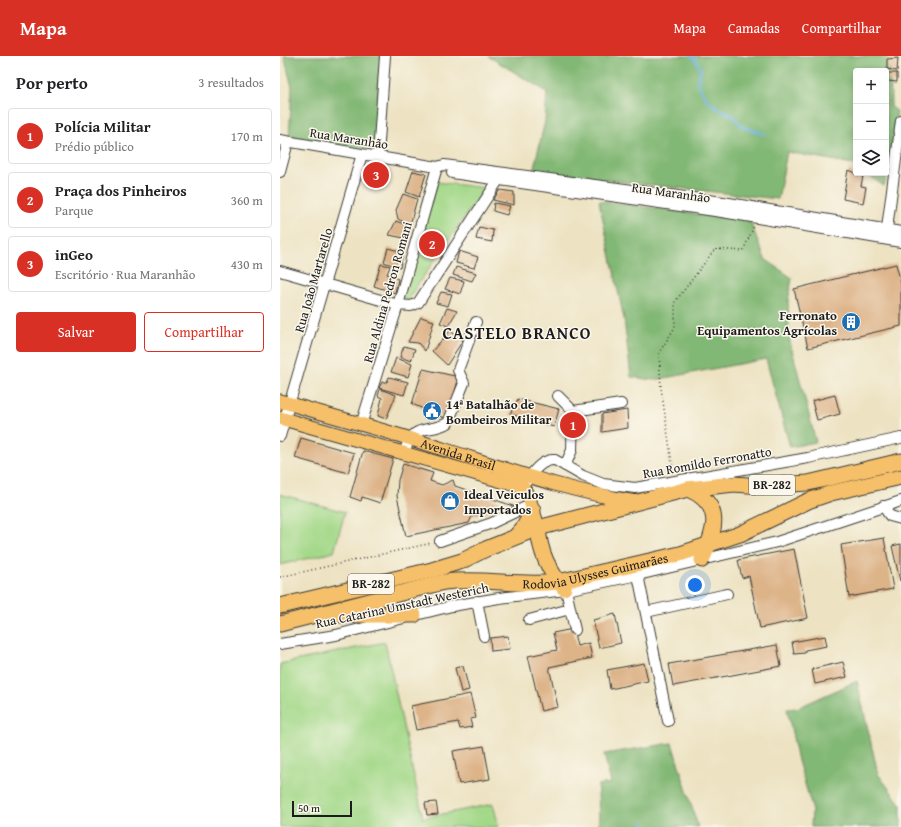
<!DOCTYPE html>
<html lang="pt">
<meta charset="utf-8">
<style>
:root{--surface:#fff;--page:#f6f6f6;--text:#202124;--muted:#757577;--line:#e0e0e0;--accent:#d93025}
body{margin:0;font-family:"Gentium Book Plus",serif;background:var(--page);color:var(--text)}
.controls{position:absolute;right:12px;top:12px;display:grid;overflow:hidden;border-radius:4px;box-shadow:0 2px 6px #0003}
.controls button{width:36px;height:36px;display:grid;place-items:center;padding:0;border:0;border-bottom:1px solid var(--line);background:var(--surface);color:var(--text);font:20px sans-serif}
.scale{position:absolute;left:12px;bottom:10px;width:60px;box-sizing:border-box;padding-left:4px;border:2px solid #1c1c1c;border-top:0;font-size:11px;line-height:14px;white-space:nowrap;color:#1c1c1c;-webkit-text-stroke:3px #fbf7ec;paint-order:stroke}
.you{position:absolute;left:415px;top:529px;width:14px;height:14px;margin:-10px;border:3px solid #fff;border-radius:50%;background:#1a73e8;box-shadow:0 0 0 6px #1a73e833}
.badge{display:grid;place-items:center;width:26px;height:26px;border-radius:50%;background:var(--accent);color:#fff;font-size:13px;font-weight:700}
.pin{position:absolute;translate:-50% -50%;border:2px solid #fff;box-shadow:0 1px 4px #0006}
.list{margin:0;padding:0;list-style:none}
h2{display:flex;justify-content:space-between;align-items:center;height:52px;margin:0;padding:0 16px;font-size:17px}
h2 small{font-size:13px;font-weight:400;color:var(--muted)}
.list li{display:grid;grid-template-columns:26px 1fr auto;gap:12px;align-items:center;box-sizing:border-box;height:56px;margin:0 8px 8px;padding:0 8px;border:1px solid var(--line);border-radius:4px}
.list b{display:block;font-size:15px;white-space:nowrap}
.list p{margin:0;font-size:13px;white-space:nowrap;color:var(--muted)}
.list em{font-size:13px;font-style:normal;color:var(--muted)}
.actions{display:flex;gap:8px;padding:12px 16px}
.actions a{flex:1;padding:9px 0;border:1px solid var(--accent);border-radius:4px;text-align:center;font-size:14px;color:var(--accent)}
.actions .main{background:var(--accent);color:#fff}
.icon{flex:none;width:22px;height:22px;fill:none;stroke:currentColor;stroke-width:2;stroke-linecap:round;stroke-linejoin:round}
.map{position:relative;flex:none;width:621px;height:771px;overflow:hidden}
header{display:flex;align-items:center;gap:24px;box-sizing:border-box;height:56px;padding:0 20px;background:var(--accent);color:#fff}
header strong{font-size:19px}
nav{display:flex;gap:22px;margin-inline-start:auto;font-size:14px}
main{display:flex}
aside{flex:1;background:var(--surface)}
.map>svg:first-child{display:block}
</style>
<header>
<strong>Mapa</strong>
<nav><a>Mapa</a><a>Camadas</a><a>Compartilhar</a></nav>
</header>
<main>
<aside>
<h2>Por perto<small>3 resultados</small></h2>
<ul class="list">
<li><span class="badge">1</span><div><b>Polícia Militar</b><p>Prédio público</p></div><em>170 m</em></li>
<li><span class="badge">2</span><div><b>Praça dos Pinheiros</b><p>Parque</p></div><em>360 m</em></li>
<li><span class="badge">3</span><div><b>inGeo</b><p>Escritório · Rua Maranhão</p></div><em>430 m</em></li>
</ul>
<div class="actions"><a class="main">Salvar</a><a>Compartilhar</a></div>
</aside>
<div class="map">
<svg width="621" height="771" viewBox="0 0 621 771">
<rect width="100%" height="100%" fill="#fbf7ec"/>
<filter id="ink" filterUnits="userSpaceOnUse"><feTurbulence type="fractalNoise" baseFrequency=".025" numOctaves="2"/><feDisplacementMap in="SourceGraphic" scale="8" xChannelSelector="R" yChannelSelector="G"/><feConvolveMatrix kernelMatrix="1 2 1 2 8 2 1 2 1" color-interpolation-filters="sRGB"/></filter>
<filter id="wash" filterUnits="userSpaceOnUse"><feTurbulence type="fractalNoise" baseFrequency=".012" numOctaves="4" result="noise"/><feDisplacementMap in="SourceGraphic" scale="16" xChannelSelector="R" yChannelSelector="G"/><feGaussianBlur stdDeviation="0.9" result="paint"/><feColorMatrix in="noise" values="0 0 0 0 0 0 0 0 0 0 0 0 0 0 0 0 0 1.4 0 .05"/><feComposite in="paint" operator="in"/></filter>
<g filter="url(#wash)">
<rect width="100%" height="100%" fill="#ede3c3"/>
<!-- green -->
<path fill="#a3d888" stroke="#607a52" d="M 157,126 L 205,132 L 127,244 L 121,243 Z
M 0,438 L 65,456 L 54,496 L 0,509 Z
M 105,586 L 143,762 L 213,748 L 219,771 L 0,771 L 0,608 Z"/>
<!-- forest -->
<path fill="#82b874" stroke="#4f6a48" d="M 4,0 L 101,0 L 94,96 L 9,82 L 12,31 Z
M 208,0 L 610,0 L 611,51 L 617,55 L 608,115 L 604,130 L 585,117 L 606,117 L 606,15 L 576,15 L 576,110 L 573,108 L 507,96 L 498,143 L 253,116 L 265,65 L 267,36 Z
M 319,145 L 470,165 L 485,203 L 512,222 L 508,245 L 509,282 L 536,386 L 510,391 L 486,303 L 374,324 L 351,321 L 344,263 Z
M 577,625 L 598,718 L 621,749 L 621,771 L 531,771 L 532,751 L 518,705 L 507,653 L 517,652 Z
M 392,687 L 418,771 L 319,771 L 318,729 L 331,727 L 324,698 Z"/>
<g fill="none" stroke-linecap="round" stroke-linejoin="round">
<!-- stream -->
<path stroke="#71b4e6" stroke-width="2.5" d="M 410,0 L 414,2 L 421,13 L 417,26 L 426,43 L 439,53 L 452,59 L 463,71 L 484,78
M 363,767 L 364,771"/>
</g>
<g id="blocks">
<!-- building -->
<path fill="#ddb388" d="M 618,2 L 617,15 L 607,13 L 607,3 Z
M 608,17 L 617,17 L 617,26 L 608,25 Z
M 92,110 L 104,114 L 101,127 L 88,124 Z
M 568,114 L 574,116 L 574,118 L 583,120 L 581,130 L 586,131 L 583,147 L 563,143 Z
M 133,115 L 146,118 L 139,141 L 126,136 Z
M 220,134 L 234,136 L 234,149 L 213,144 Z
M 123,138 L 137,143 L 130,169 L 118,163 L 116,154 Z
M 214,147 L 230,150 L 227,159 L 213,155 Z
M 116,165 L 129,170 L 124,182 L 109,179 Z
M 199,171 L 213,174 L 212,186 L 196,183 Z
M 108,192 L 123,196 L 120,212 L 104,206 Z
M 179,195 L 198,201 L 194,212 L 176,207 Z
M 101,208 L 110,210 L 107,218 L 118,223 L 115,237 L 94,230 Z
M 616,208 L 621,227 L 621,270 L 528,292 L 514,233 Z
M 176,211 L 196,217 L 192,225 L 173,219 Z
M 170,222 L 184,225 L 180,238 L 165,233 Z
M 161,236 L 172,238 L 168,250 L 156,247 Z
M 167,252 L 177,255 L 168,270 L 160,267 Z
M 141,261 L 154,265 L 145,295 L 138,287 L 128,286 Z
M 170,275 L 183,284 L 167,309 L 152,295 Z
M 124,290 L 135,293 L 131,305 L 120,301 Z
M 116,302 L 132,308 L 128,321 L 111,316 Z
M 143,313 L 179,321 L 167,363 L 132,348 Z
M 109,321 L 128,326 L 124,339 L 99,332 L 102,326 L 107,326 Z
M 100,333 L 116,339 L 106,363 L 98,360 L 102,342 L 98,340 Z
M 555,339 L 560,358 L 537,364 L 532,345 Z
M 238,343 L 279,353 L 274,371 L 230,358 Z
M 347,354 L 348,372 L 322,376 L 322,358 Z
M 21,382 L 74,397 L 68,417 L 15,402 Z
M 83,395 L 113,403 L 100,447 L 82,441 L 81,445 L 70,441 Z
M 123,408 L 153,417 L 150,425 L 162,429 L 173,424 L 175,430 L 236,451 L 192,460 L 189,467 L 126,480 L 117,440 L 118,424 Z
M 604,482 L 613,533 L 569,541 L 561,489 Z
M 621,488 L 621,525 L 620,525 L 612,490 Z
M 514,493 L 528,562 L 480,572 L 469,520 L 462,522 L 458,504 Z
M 335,558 L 341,587 L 319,592 L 313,564 Z
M 293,573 L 297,590 L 309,587 L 312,602 L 269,611 L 278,651 L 261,655 L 248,600 L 277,594 L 273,577 Z
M 228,580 L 230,593 L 211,595 L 210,582 Z
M 545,580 L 547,590 L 525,594 L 525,597 L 514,598 L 512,586 Z
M 497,589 L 501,610 L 393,630 L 389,608 Z
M 563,606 L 567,621 L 535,628 L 532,613 Z
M 364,607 L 368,625 L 330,633 L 327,614 Z
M 183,610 L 189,634 L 181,636 L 175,612 Z
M 190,638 L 196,662 L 190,663 L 192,671 L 180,673 L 178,666 L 136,674 L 131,650 Z
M 204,690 L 210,723 L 179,728 L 173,695 Z
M 156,746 L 158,758 L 147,759 L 145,747 Z"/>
</g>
</g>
<g filter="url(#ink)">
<use href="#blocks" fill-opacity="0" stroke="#3b3a35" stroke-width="1"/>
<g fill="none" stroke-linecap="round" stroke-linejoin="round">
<!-- minor casing -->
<g stroke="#3b3a35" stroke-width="12">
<path id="minor" d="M 0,84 L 157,111 L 164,109 L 443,146 L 621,176
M 98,100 L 105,0
M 0,116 L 8,86
M 172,117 L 442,156 L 621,186
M 606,180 L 621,65
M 0,215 L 118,249 L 131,250 L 138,247 L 221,120
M 278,340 L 293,355 L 292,394 L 285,410
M 293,355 L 341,348
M 81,369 L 118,249 L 157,111
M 0,380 L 82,98
M 124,397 C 134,366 145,378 168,367 L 184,327 L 178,314 L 196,266
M 247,425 C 253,415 263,403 275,404 L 303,420 L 323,428 L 355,432 L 528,402 L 621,382
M 603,450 L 610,460 L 621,463
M 160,485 L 212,467 L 252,448
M 358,519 L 388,665
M 286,534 L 295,574
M 197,545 L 204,580
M 366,556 L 447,538
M 249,564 L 290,553
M 0,588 L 56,579 L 172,550 L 219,542 L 286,534 L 358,519 L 497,486 L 621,445"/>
</g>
<!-- major casing -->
<g stroke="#3b3a35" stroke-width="15">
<g id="major">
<path id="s1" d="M 0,345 C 55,361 112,376 166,394 C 229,414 291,436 356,446"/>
<path d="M 0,362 L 243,431 L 249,442 L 256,464"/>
</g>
</g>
<!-- highway casing -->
<g stroke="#3b3a35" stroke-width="17">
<g id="highway">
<path d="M 408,433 C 445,449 435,475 422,504"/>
<path d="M 258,472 C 260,496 268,514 284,532"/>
<path d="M 236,480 L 244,471 L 253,454"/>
<path d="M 0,550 L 152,514 L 182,505 L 206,493 L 258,472 L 408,433 L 454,428 L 482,430 L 528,427 L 621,405"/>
<path d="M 61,559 L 134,559"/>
<path id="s2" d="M 0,568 L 164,526 C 202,521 240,531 278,526 L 400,498 L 460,478 L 528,445 L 551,437 L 621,421"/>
</g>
</g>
<!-- path -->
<path stroke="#3b3a35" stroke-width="1.5" stroke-dasharray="1 3" stroke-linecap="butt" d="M 392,417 L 393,414 L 381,332 L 379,297 L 395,271 L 395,246 L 435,193 L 463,195 L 474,170
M 0,521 L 152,487"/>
<!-- minor -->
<use href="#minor" stroke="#fff" stroke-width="10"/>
<!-- major -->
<use href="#major" stroke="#f6c06b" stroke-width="13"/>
<!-- highway -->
<use href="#highway" stroke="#f6c06b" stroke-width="15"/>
</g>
</g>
<!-- icons -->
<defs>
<g id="building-disc" transform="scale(1)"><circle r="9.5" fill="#1f6fb2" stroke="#fbf7ec"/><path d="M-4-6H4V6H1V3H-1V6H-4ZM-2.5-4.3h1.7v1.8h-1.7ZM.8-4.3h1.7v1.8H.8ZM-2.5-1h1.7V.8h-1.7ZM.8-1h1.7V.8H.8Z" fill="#fff"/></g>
<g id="civic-disc" transform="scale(1)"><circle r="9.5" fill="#1f6fb2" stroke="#fbf7ec"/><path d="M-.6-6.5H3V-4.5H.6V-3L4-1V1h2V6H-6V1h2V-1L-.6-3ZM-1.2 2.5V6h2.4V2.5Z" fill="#fff"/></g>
<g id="shop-disc" transform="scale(1)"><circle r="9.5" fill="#1f6fb2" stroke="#fbf7ec"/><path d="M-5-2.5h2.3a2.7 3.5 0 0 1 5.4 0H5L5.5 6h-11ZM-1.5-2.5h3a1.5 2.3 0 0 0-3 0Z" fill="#fff"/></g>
</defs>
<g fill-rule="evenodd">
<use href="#building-disc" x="571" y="266"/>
<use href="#civic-disc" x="152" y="355"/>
<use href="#shop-disc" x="170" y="445"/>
</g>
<g text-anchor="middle" stroke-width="3" stroke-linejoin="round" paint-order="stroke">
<!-- shield labels -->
<g fill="#fbf7ec" stroke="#5f5e5a" stroke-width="1">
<rect x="469" y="419" width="46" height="20" rx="3"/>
<rect x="68" y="518" width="46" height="20" rx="3"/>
</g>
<g font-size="12" font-weight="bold" fill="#1c1c1c">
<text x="492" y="433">BR-282</text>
<text x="91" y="532">BR-282</text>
</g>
<!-- street labels -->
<g font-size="13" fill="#1c1c1c" stroke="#fbf7ec">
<text transform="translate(69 82) rotate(9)" y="5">Rua Maranhão</text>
<text transform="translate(391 136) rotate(8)" y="5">Rua Maranhão</text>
<text transform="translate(33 224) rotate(-74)" y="5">Rua João Martarello</text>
<text transform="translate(107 236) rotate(-74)" y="5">Rua Aldina Pedron Romani</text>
<text dy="5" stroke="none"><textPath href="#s1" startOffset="186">Avenida Brasil</textPath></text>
<text transform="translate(427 406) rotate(-10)" y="5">Rua Romildo Ferronatto</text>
<text dy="5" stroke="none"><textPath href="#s2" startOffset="322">Rodovia Ulysses Guimarães</textPath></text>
<text transform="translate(122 549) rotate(-12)" y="5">Rua Catarina Umstadt Westerich</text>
</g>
<!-- poi labels -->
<g font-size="13" font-weight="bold" fill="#1c1c1c" stroke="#fbf7ec" text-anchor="start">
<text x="557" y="264" text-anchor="end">Ferronato<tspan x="557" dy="15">Equipamentos Agrícolas</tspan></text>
<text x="166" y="353">14ª Batalhão de<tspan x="166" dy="15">Bombeiros Militar</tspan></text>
<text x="184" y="443">Ideal Veiculos<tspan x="184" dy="15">Importados</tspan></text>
</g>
<!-- district labels -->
<g font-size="17" font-weight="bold" letter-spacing="1" fill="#1c1c1c" stroke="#fbf7ec">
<text x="237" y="283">CASTELO BRANCO</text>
</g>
</g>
</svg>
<div class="controls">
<button>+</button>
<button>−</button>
<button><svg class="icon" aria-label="layers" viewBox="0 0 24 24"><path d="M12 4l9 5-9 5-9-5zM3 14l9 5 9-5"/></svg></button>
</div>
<div class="scale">50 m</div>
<div class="you"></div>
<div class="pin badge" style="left:293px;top:369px">1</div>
<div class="pin badge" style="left:152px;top:188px">2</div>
<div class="pin badge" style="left:96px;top:119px">3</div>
</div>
</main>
